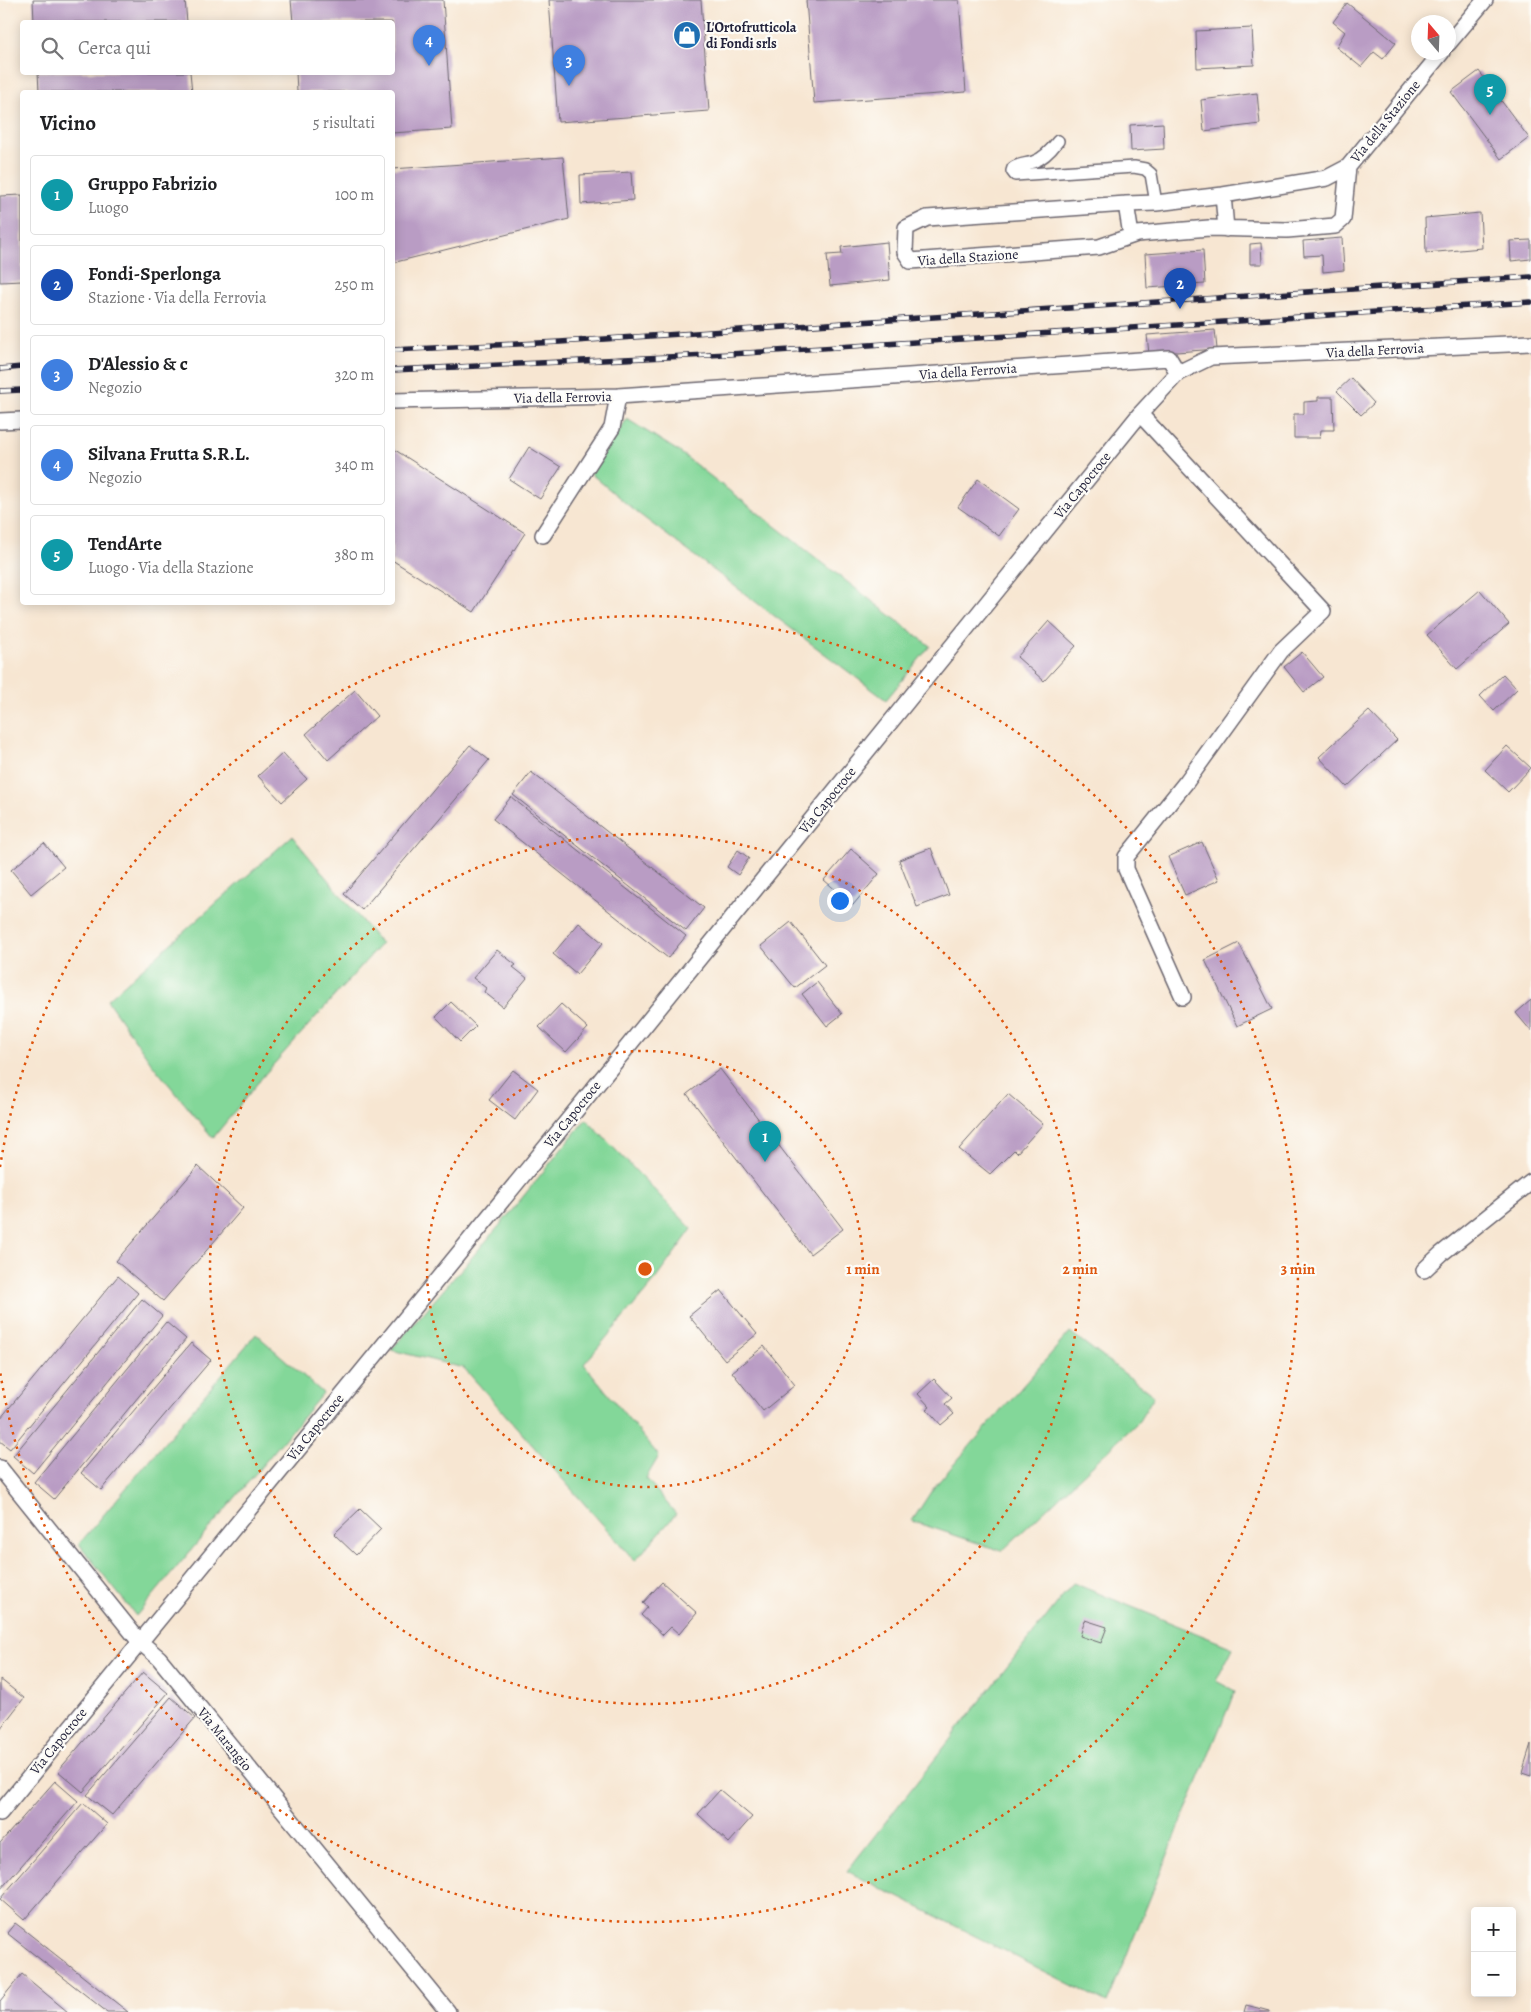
<!DOCTYPE html>
<html lang="it">
<meta charset="utf-8">
<style>
:root{--surface:#fff;--page:#f6f6f6;--text:#202124;--muted:#757577;--line:#e0e0e0;--accent:#b45309}
body{margin:0;font-family:Alegreya,serif;background:var(--page);color:var(--text)}
.controls{position:absolute;right:15px;bottom:15px;display:grid;overflow:hidden;border-radius:5px;box-shadow:0 2px 12px #0003}
.controls button{width:45px;height:45px;display:grid;place-items:center;padding:0;border:0;border-bottom:1px solid var(--line);background:var(--surface);color:var(--text);font:25px sans-serif}
.compass{position:absolute;left:1411px;top:15px;width:45px;height:45px;border-radius:50%;background:var(--surface);box-shadow:0 2px 12px #0003;rotate:341deg}
.you{position:absolute;left:839px;top:900px;width:18px;height:18px;margin:-12px;border:4px solid #fff;border-radius:50%;background:#1a73e8;box-shadow:0 0 0 8px #1a73e833}
.badge{display:grid;place-items:center;width:32px;height:32px;border-radius:50%;background:var(--accent);color:#fff;font-size:16px;font-weight:700}
.pin{position:absolute;translate:-50% -41px;filter:drop-shadow(0 1px 2px #0008)}
.pin::after{content:'';position:absolute;top:26px;width:18px;height:15px;background:inherit;clip-path:polygon(0 0,100% 0,50% 100%)}
.list{margin:0;padding:0;list-style:none}
h2{display:flex;justify-content:space-between;align-items:center;height:65px;margin:0;padding:0 20px;font-size:21px}
h2 small{font-size:16px;font-weight:400;color:var(--muted)}
.list li{display:grid;grid-template-columns:32px 1fr auto;gap:15px;align-items:center;box-sizing:border-box;height:80px;margin:0 10px 10px;padding:0 10px;border:1px solid var(--line);border-radius:5px}
.list b{display:block;font-size:19px;white-space:nowrap}
.list p{margin:0;font-size:16px;white-space:nowrap;color:var(--muted)}
.list em{font-size:16px;font-style:normal;color:var(--muted)}
.icon{flex:none;width:28px;height:28px;fill:none;stroke:currentColor;stroke-width:2;stroke-linecap:round;stroke-linejoin:round}
.map{position:relative;flex:none;width:1531px;height:2012px;overflow:hidden}
.search{position:absolute;background:var(--surface);box-shadow:0 2px 12px #0003;left:20px;top:20px;width:375px;height:55px;display:flex;align-items:center;gap:12px;box-sizing:border-box;padding:0 18px;border-radius:5px;color:var(--muted);font-size:19px}
.panel{position:absolute;background:var(--surface);box-shadow:0 2px 12px #0003;left:20px;top:90px;width:375px;height:515px;border-radius:5px}
.map>svg:first-child{display:block}
</style>
<div class="map">
<svg width="1531" height="2012" viewBox="0 0 1531 2012">
<rect width="100%" height="100%" fill="#fdfcf7"/>
<filter id="ink" filterUnits="userSpaceOnUse"><feTurbulence type="fractalNoise" baseFrequency=".02" numOctaves="2"/><feDisplacementMap in="SourceGraphic" scale="10" xChannelSelector="R" yChannelSelector="G"/><feConvolveMatrix kernelMatrix="1 2 1 2 8 2 1 2 1" color-interpolation-filters="sRGB"/></filter>
<filter id="wash" filterUnits="userSpaceOnUse"><feTurbulence type="fractalNoise" baseFrequency=".0096" numOctaves="4" result="noise"/><feDisplacementMap in="SourceGraphic" scale="20" xChannelSelector="R" yChannelSelector="G"/><feGaussianBlur stdDeviation="1.12" result="paint"/><feColorMatrix in="noise" values="0 0 0 0 0 0 0 0 0 0 0 0 0 0 0 0 0 1.4 0 .05"/><feComposite in="paint" operator="in"/></filter>
<g filter="url(#wash)">
<rect width="100%" height="100%" fill="#f7e6d2"/>
<!-- green -->
<path fill="#83d799" stroke="#527c6a" d="M 627,419 L 678,451 L 930,646 L 886,700 L 635,511 L 590,473 Z
M 292,836 L 381,944 L 265,1074 L 213,1138 L 152,1064 L 107,1000 Z
M 586,1119 L 692,1229 L 652,1284 L 584,1364 L 659,1456 L 646,1478 L 676,1514 L 635,1561 L 464,1368 L 391,1350 L 500,1225 Z
M 1070,1332 L 1154,1396 L 1139,1421 L 1002,1551 L 912,1521 L 934,1487 Z
M 256,1334 L 323,1393 L 136,1616 L 79,1544 Z
M 1073,1583 L 1233,1648 L 1216,1681 L 1235,1691 L 1107,2003 L 847,1871 Z"/>
<g id="blocks">
<!-- building -->
<path fill="#b99cc4" d="M 33,0 L 185,0 L 187,22 L 34,22 Z
M 291,0 L 443,0 L 452,129 L 392,133 L 392,92 L 297,92 L 296,72 L 392,72 L 392,22 L 293,22 Z
M 549,0 L 701,0 L 709,111 L 558,122 Z
M 806,0 L 959,0 L 966,92 L 814,103 Z
M 1347,3 L 1396,43 L 1383,59 L 1374,52 L 1361,67 L 1336,47 L 1345,32 L 1333,22 Z
M 1252,28 L 1254,65 L 1197,68 L 1196,31 Z
M 1479,71 L 1529,138 L 1501,159 L 1451,92 Z
M 38,72 L 190,72 L 192,92 L 39,92 Z
M 1257,93 L 1260,124 L 1204,131 L 1201,100 Z
M 1163,123 L 1164,149 L 1131,151 L 1130,125 Z
M 563,157 L 569,219 L 392,263 L 392,169 Z
M 631,172 L 633,200 L 581,204 L 580,175 Z
M 22,195 L 22,281 L 0,282 L 0,196 Z
M 1480,213 L 1482,248 L 1426,253 L 1425,218 Z
M 1342,238 L 1344,270 L 1323,272 L 1322,255 L 1304,256 L 1303,241 Z
M 1531,240 L 1531,259 L 1511,261 L 1510,241 Z
M 887,242 L 890,280 L 830,286 L 827,255 L 842,254 L 841,247 Z
M 1261,243 L 1262,264 L 1250,264 L 1250,244 Z
M 1203,250 L 1205,284 L 1147,288 L 1145,254 Z
M 1215,330 L 1217,349 L 1149,354 L 1147,335 Z
M 1351,378 L 1374,403 L 1361,415 L 1337,391 Z
M 1318,397 L 1333,397 L 1334,430 L 1321,430 L 1320,438 L 1294,438 L 1294,414 L 1304,414 L 1304,402 L 1318,401 Z
M 529,447 L 561,467 L 540,499 L 509,479 Z
M 392,448 L 525,533 L 474,612 L 392,560 Z
M 978,479 L 1019,509 L 999,536 L 958,507 Z
M 1480,590 L 1509,624 L 1457,669 L 1427,635 Z
M 1049,621 L 1076,646 L 1044,681 L 1017,657 Z
M 1302,652 L 1323,677 L 1304,692 L 1284,667 Z
M 1503,674 L 1517,689 L 1494,711 L 1480,696 Z
M 355,690 L 377,716 L 328,760 L 306,734 Z
M 1369,711 L 1397,740 L 1347,787 L 1319,757 Z
M 470,745 L 489,760 L 362,910 L 344,894 Z
M 1507,746 L 1531,768 L 1508,792 L 1485,770 Z
M 283,753 L 307,779 L 282,802 L 258,776 Z
M 531,772 L 704,908 L 686,931 L 513,795 Z
M 511,797 L 686,936 L 668,958 L 493,819 Z
M 1202,842 L 1219,880 L 1185,895 L 1168,857 Z
M 44,843 L 64,867 L 31,894 L 11,870 Z
M 931,848 L 949,895 L 917,907 L 899,860 Z
M 851,849 L 879,874 L 853,905 L 824,880 Z
M 738,850 L 749,858 L 738,875 L 727,867 Z
M 791,922 L 825,965 L 795,988 L 761,946 Z
M 579,923 L 603,943 L 577,974 L 553,954 Z
M 1239,943 L 1272,1009 L 1237,1026 L 1205,960 Z
M 497,950 L 516,965 L 513,967 L 527,978 L 503,1007 L 484,992 L 486,988 L 473,978 Z
M 817,982 L 842,1014 L 827,1026 L 802,994 Z
M 1531,1000 L 1531,1031 L 1516,1013 Z
M 451,1002 L 476,1026 L 460,1042 L 436,1017 Z
M 561,1004 L 588,1028 L 566,1052 L 539,1027 Z
M 720,1069 L 843,1229 L 810,1254 L 687,1094 Z
M 513,1070 L 538,1089 L 515,1120 L 489,1100 Z
M 1008,1094 L 1043,1124 L 1017,1153 L 1014,1150 L 990,1174 L 959,1149 Z
M 198,1166 L 243,1208 L 163,1301 L 116,1261 Z
M 118,1276 L 138,1293 L 10,1449 L 0,1441 L 0,1419 Z
M 721,1290 L 757,1334 L 725,1360 L 689,1316 Z
M 142,1299 L 162,1316 L 33,1473 L 13,1456 Z
M 166,1322 L 186,1339 L 54,1499 L 34,1482 Z
M 191,1343 L 211,1360 L 101,1490 L 81,1473 Z
M 764,1346 L 795,1385 L 763,1411 L 732,1372 Z
M 934,1379 L 952,1398 L 945,1404 L 954,1414 L 941,1425 L 927,1409 L 930,1407 L 918,1394 Z
M 360,1509 L 381,1529 L 356,1555 L 334,1534 Z
M 662,1582 L 697,1613 L 679,1634 L 671,1627 L 663,1635 L 641,1615 L 648,1607 L 643,1603 Z
M 1085,1620 L 1107,1627 L 1101,1643 L 1080,1636 Z
M 143,1672 L 168,1693 L 83,1792 L 58,1771 Z
M 0,1679 L 24,1698 L 0,1729 Z
M 171,1697 L 195,1718 L 112,1815 L 87,1795 Z
M 1531,1744 L 1531,1776 L 1522,1773 Z
M 55,1781 L 78,1801 L 0,1890 L 0,1843 Z
M 720,1790 L 752,1817 L 729,1843 L 698,1814 Z
M 83,1803 L 107,1824 L 24,1920 L 0,1899 Z
M 15,1923 L 23,1929 L 128,2012 L 107,2012 L 7,1933 Z
M 22,1974 L 68,2012 L 0,2012 L 0,2001 Z
M 1246,2005 L 1269,2011 L 1269,2012 L 1244,2012 Z"/>
</g>
</g>
<g filter="url(#ink)">
<use href="#blocks" fill-opacity="0" stroke="#6d6770" stroke-width="1"/>
<g fill="none" stroke-linecap="round" stroke-linejoin="round">
<!-- pedestrian casing -->
<g stroke="#6d6770" stroke-width="14">
<path id="pedestrian" d="M 1058,141 C 1052,149 1043,159 1033,162 C 1026,164 1019,164 1013,168 L 1012,171 L 1015,175 L 1134,167 L 1145,169 L 1151,174 L 1156,203"/>
</g>
<!-- minor casing -->
<g stroke="#6d6770" stroke-width="18">
<path id="minor" d="M 1448,44 L 1485,0
M 1348,167 L 1343,219 L 1335,226 L 1287,230 L 1209,228 L 1137,234 L 1099,247 L 911,261 L 905,252 L 906,228 L 927,218 L 1126,204 L 1156,203 L 1223,195 L 1327,178 L 1348,167 L 1442,52
M 1223,195 L 1226,229
M 1126,204 L 1131,235
M 392,401 L 618,396 L 1169,358 L 1178,373 L 1211,357 L 1531,343
M 1140,414 L 1323,611 L 1281,651 L 1187,781 L 1126,857 L 1126,869 L 1183,997
M 0,421 L 22,420
M 543,535 L 612,428 L 618,396
M 1424,1270 L 1441,1254 L 1531,1182
M 0,1468 L 139,1641 L 159,1658 L 448,2012
M 0,1813 L 582,1103 L 1140,414 L 1178,373"/>
</g>
<!-- pedestrian -->
<use href="#pedestrian" stroke="#fff" stroke-width="11"/>
<!-- minor -->
<use href="#minor" stroke="#fff" stroke-width="15"/>
<!-- rail casing -->
<g stroke="#22223b" stroke-width="5.5">
<path id="rail" d="M 392,350 L 560,342 L 1531,277
M 0,369 L 22,367
M 392,370 L 730,354 L 1531,302
M 0,391 L 22,390"/>
</g>
<!-- rail -->
<use href="#rail" stroke="#fdfcf7" stroke-width="4" stroke-dasharray="11" stroke-linecap="butt"/>
</g>
</g>
<!-- distance rings -->
<g fill="none" stroke="#de560e" stroke-width="2.5" stroke-dasharray="2.5 5">
<circle cx="645" cy="1269" r="218"/>
<circle cx="645" cy="1269" r="435"/>
<path d="M0 1167A653 653 0 1 1 0 1371"/>
</g>
<!-- icons -->
<defs>
<g id="shop-disc" transform="scale(1.4375)"><circle r="9.5" fill="#1f6fb2" stroke="#fdfcf7"/><path d="M-5-2.5h2.3a2.7 3.5 0 0 1 5.4 0H5L5.5 6h-11ZM-1.5-2.5h3a1.5 2.3 0 0 0-3 0Z" fill="#fff"/></g>
</defs>
<g fill-rule="evenodd">
<use href="#shop-disc" x="687" y="35"/>
</g>
<g text-anchor="middle" stroke-width="4.5" stroke-linejoin="round" paint-order="stroke">
<!-- poi labels -->
<g font-size="14" font-weight="bold" fill="#22223b" stroke="#fdfcf7" text-anchor="start">
<text x="706" y="32">L'Ortofrutticola<tspan x="706" dy="16">di Fondi srls</tspan></text>
</g>
<!-- street labels -->
<g font-size="14" fill="#22223b" stroke="#fdfcf7">
<text transform="translate(1385 121) rotate(-51)" y="5">Via della Stazione</text>
<text transform="translate(968 257) rotate(-4)" y="5">Via della Stazione</text>
<text transform="translate(1375 350) rotate(-3)" y="5">Via della Ferrovia</text>
<text transform="translate(968 371) rotate(-4)" y="5">Via della Ferrovia</text>
<text transform="translate(563 397) rotate(-1)" y="5">Via della Ferrovia</text>
<text transform="translate(1082 485) rotate(-51)" y="5">Via Capocroce</text>
<text transform="translate(827 800) rotate(-51)" y="5">Via Capocroce</text>
<text transform="translate(572 1114) rotate(-51)" y="5">Via Capocroce</text>
<text transform="translate(315 1427) rotate(-51)" y="5">Via Capocroce</text>
<text transform="translate(225 1739) rotate(51)" y="5">Via Marangio</text>
<text transform="translate(58 1741) rotate(-51)" y="5">Via Capocroce</text>
</g>
</g>
<circle cx="645" cy="1269" r="8" fill="#de560e" stroke="#fdfcf7" stroke-width="2.5"/>
<g font-size="15" text-anchor="middle" font-weight="bold" fill="#de560e" stroke="#fdfcf7" stroke-width="4.5" stroke-linejoin="round" paint-order="stroke">
<text x="863" y="1274">1 min</text>
<text x="1080" y="1274">2 min</text>
<text x="1298" y="1274">3 min</text>
</g>
</svg>
<div class="controls">
<button>+</button>
<button>−</button>
</div>
<svg class="compass" viewBox="-18 -18 36 36"><path d="M0-13l5 13h-10z" fill="#e53935"/><path d="M0 13l5-13h-10z" fill="#757577"/></svg>
<div class="you"></div>
<div class="pin badge" style="left:765px;top:1162px;background:#0f9aa8">1</div>
<div class="pin badge" style="left:1180px;top:309px;background:#1a4fb4">2</div>
<div class="pin badge" style="left:569px;top:86px;background:#3f7fe0">3</div>
<div class="pin badge" style="left:429px;top:66px;background:#3f7fe0">4</div>
<div class="pin badge" style="left:1490px;top:115px;background:#0f9aa8">5</div>
<div class="search"><svg class="icon" aria-label="search" viewBox="0 0 24 24"><circle cx="10" cy="10" r="6"/><path d="M15 15l6 6"/></svg>Cerca qui</div>
<section class="panel">
<h2>Vicino<small>5 risultati</small></h2>
<ul class="list">
<li><span class="badge" style="background:#0f9aa8">1</span><div><b>Gruppo Fabrizio</b><p>Luogo</p></div><em>100 m</em></li>
<li><span class="badge" style="background:#1a4fb4">2</span><div><b>Fondi-Sperlonga</b><p>Stazione · Via della Ferrovia</p></div><em>250 m</em></li>
<li><span class="badge" style="background:#3f7fe0">3</span><div><b>D'Alessio &amp; c</b><p>Negozio</p></div><em>320 m</em></li>
<li><span class="badge" style="background:#3f7fe0">4</span><div><b>Silvana Frutta S.R.L.</b><p>Negozio</p></div><em>340 m</em></li>
<li><span class="badge" style="background:#0f9aa8">5</span><div><b>TendArte</b><p>Luogo · Via della Stazione</p></div><em>380 m</em></li>
</ul>
</section>
</div>
